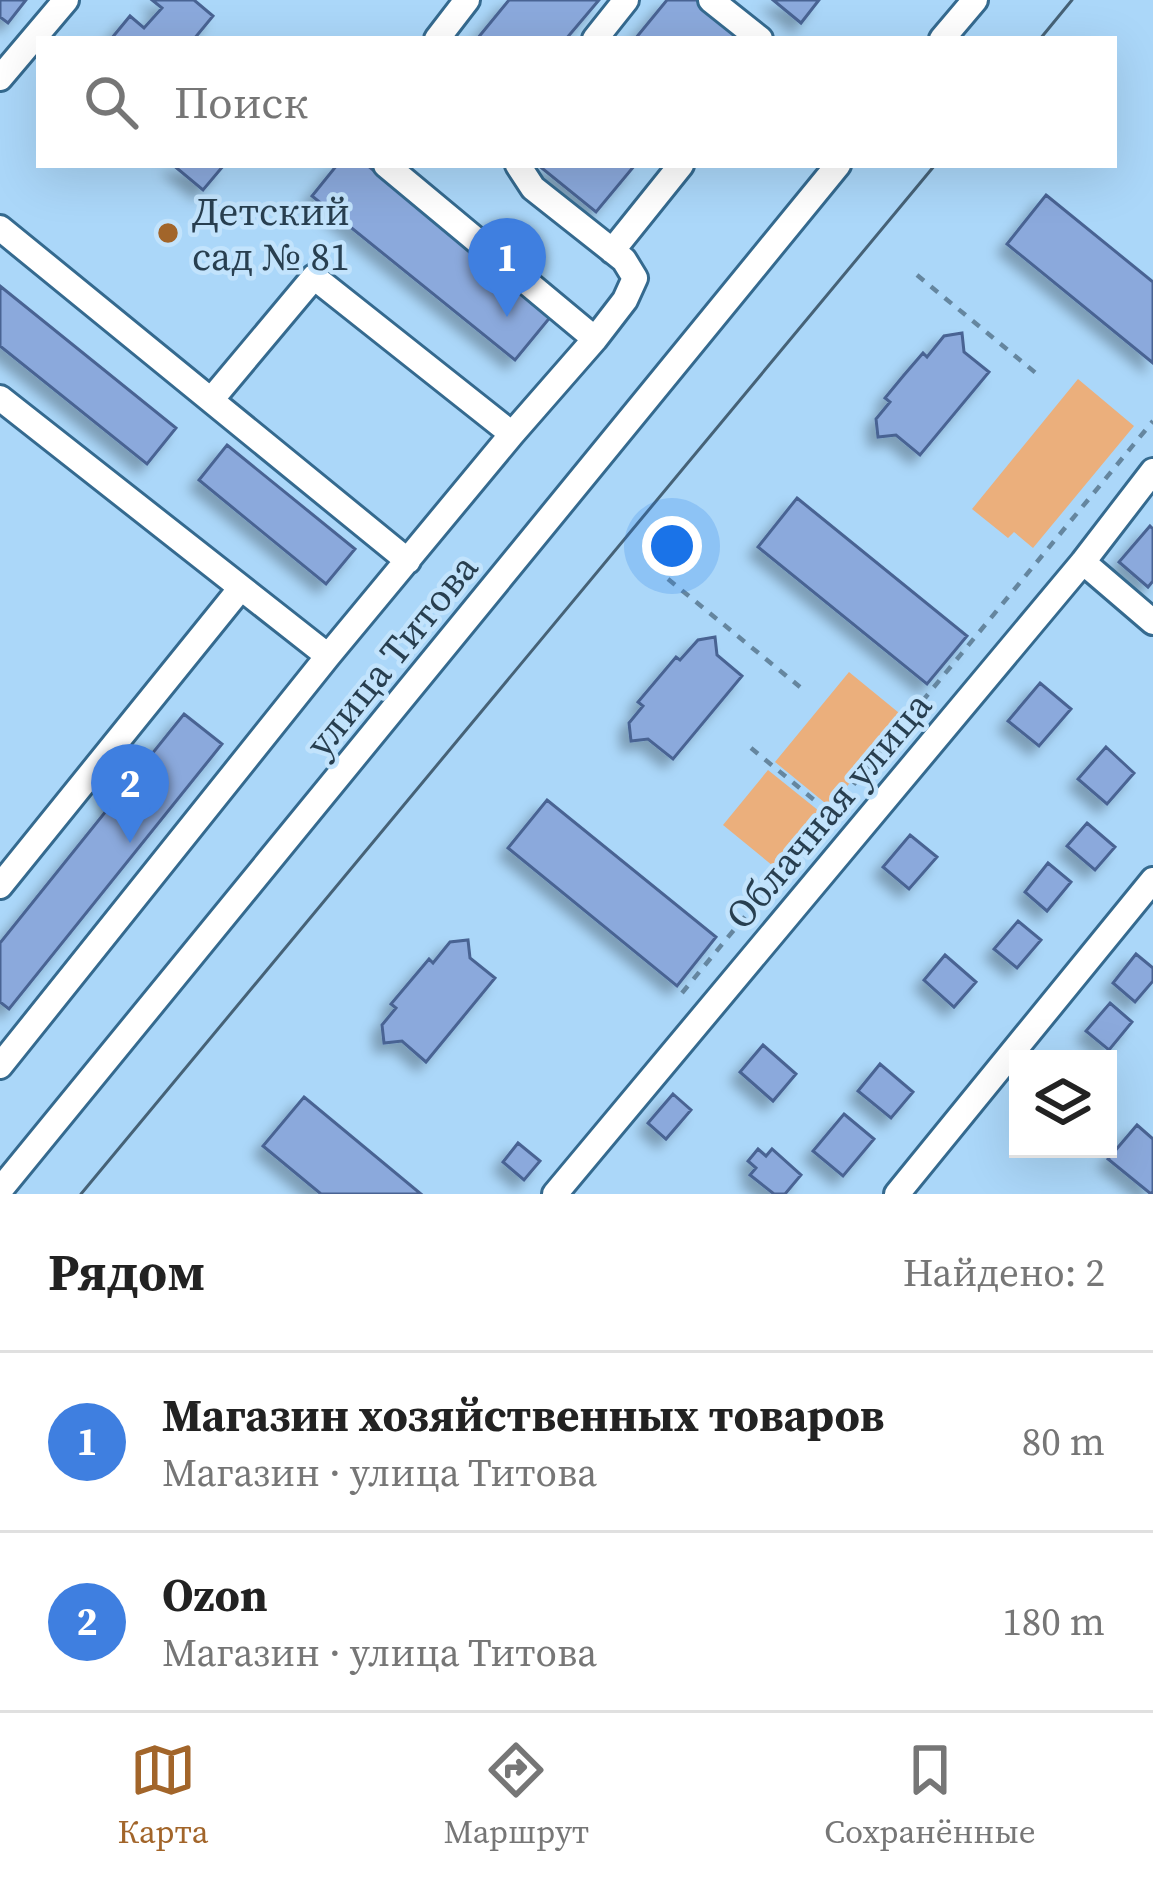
<!DOCTYPE html>
<html lang="ru">
<meta charset="utf-8">
<style>
:root{--surface:#fff;--page:#f2f2f2;--text:#222;--muted:#767676;--line:#e0e0e0;--accent:#a2652a}
body{margin:0;font-family:"Source Serif 4",serif;background:var(--page);color:var(--text)}
.controls{position:absolute;right:36px;bottom:36px;display:grid;overflow:hidden;border-radius:0px;box-shadow:0 12px 48px #0002}
.controls button{width:108px;height:108px;display:grid;place-items:center;padding:0;border:0;border-bottom:3px solid var(--line);background:var(--surface);color:var(--text);font:60px sans-serif}
.you{position:absolute;left:672px;top:546px;width:42px;height:42px;margin:-30px;border:9px solid #fff;border-radius:50%;background:#1a73e8;box-shadow:0 0 0 18px #1a73e833}
.badge{display:grid;place-items:center;width:78px;height:78px;border-radius:50%;background:var(--accent);color:#fff;font-size:39px;font-weight:700}
.pin{position:absolute;translate:-50% -99px;filter:drop-shadow(0 3px 6px #0008)}
.pin::after{content:'';position:absolute;top:63px;width:42px;height:36px;background:inherit;clip-path:polygon(0 0,100% 0,50% 100%)}
.list{margin:0;padding:0;list-style:none}
h2{display:flex;justify-content:space-between;align-items:center;height:156px;margin:0;padding:0 48px;font-size:51px}
h2 small{font-size:39px;font-weight:400;color:var(--muted)}
.list li{display:grid;grid-template-columns:78px 1fr auto;gap:36px;align-items:center;box-sizing:border-box;height:180px;padding:0 48px;border-top:3px solid var(--line)}
.list b{display:block;font-size:45px;white-space:nowrap}
.list p{margin:0;font-size:39px;white-space:nowrap;color:var(--muted)}
.list em{font-size:39px;font-style:normal;color:var(--muted)}
.icon{flex:none;width:66px;height:66px;fill:none;stroke:currentColor;stroke-width:2;stroke-linecap:round;stroke-linejoin:round}
.map{position:relative;flex:none;width:1153px;height:1194px;overflow:hidden}
.search{position:absolute;background:var(--surface);box-shadow:0 12px 48px #0002;left:36px;right:36px;top:36px;height:132px;display:flex;align-items:center;gap:30px;box-sizing:border-box;padding:0 42px;border-radius:0px;color:var(--muted);font-size:45px}
.sheet{height:516px;background:var(--surface)}
nav{display:flex;justify-content:space-around;align-items:center;box-sizing:border-box;height:168px;border-top:3px solid var(--line);background:var(--surface);font-size:33px;color:var(--muted)}
nav a{display:grid;justify-items:center;gap:6px}
nav .on{color:var(--accent)}
.map>svg:first-child{display:block}
</style>
<div class="map">
<svg width="1153" height="1194" viewBox="0 0 1153 1194">
<defs>
<filter id="shadow"><feDropShadow dx="-9" dy="9" stdDeviation="6" flood-color="#0004"/></filter>
</defs>
<rect width="100%" height="100%" fill="#abd7f9"/>
<!-- green -->
<path fill="#ebaf7c" d="M 1078,379 L 1134,426 L 1033,548 L 1014,532 L 1008,538 L 972,509 Z
M 849,672 L 904,717 L 830,807 L 775,762 Z
M 768,770 L 824,815 L 778,870 L 723,825 Z"/>
<!-- building -->
<path fill="#8ba9dc" stroke="#496493" stroke-width="3" filter="url(#shadow)" d="M 0,0 L 26,0 L 8,23 L 0,17 Z
M 152,0 L 194,0 L 213,16 L 194,39 L 111,39 L 130,16 L 144,28 L 162,8 Z
M 509,0 L 599,0 L 566,39 L 477,39 Z
M 667,0 L 700,0 L 742,34 L 738,39 L 635,39 Z
M 773,0 L 819,0 L 801,23 Z
M 173,165 L 224,165 L 203,190 Z
M 337,165 L 367,165 L 552,315 L 515,360 L 312,196 Z
M 538,165 L 635,165 L 596,212 Z
M 1046,195 L 1153,282 L 1153,363 L 1007,244 Z
M 0,286 L 176,428 L 147,464 L 0,346 Z
M 962,333 L 964,352 L 989,372 L 920,455 L 896,435 L 878,437 L 876,419 L 890,402 L 885,398 L 904,375 L 923,353 L 927,357 L 944,336 Z
M 227,445 L 355,549 L 326,584 L 199,480 Z
M 797,498 L 967,636 L 927,684 L 758,547 Z
M 1150,526 L 1153,529 L 1153,581 L 1148,587 L 1119,562 Z
M 715,637 L 717,655 L 742,676 L 673,759 L 648,739 L 631,741 L 629,723 L 643,706 L 638,702 L 676,657 L 680,660 L 698,640 Z
M 1040,683 L 1071,709 L 1039,746 L 1008,721 Z
M 184,714 L 222,744 L 9,1009 L 0,1002 L 0,943 Z
M 1106,747 L 1134,773 L 1107,804 L 1078,779 Z
M 547,800 L 716,937 L 677,986 L 508,848 Z
M 1087,823 L 1115,847 L 1095,870 L 1067,846 Z
M 910,835 L 937,857 L 909,889 L 883,867 Z
M 1048,863 L 1071,882 L 1047,911 L 1025,892 Z
M 1018,921 L 1041,940 L 1017,968 L 994,949 Z
M 468,940 L 470,958 L 495,978 L 426,1062 L 402,1041 L 384,1043 L 382,1025 L 396,1008 L 391,1004 L 429,959 L 433,963 L 450,942 Z
M 1136,954 L 1153,968 L 1153,981 L 1135,1002 L 1113,983 Z
M 945,955 L 976,982 L 954,1007 L 924,980 Z
M 1110,1003 L 1132,1022 L 1109,1050 L 1086,1031 Z
M 763,1045 L 796,1074 L 773,1101 L 740,1072 Z
M 880,1064 L 913,1092 L 891,1118 L 858,1091 Z
M 673,1094 L 691,1110 L 666,1139 L 648,1123 Z
M 304,1097 L 421,1194 L 321,1194 L 263,1146 Z
M 844,1114 L 874,1139 L 843,1176 L 813,1151 Z
M 1137,1125 L 1153,1139 L 1153,1191 L 1151,1194 L 1108,1159 Z
M 518,1143 L 540,1161 L 524,1180 L 503,1162 Z
M 758,1149 L 766,1156 L 772,1149 L 801,1175 L 785,1194 L 774,1194 L 750,1175 L 756,1168 L 748,1161 Z"/>
<g fill="none" stroke-linecap="round" stroke-linejoin="round">
<!-- minor casing -->
<g stroke="#356a8f" stroke-width="30">
<path id="minor" d="M 711,0 L 760,39
M 437,39 L 467,0
M 595,39 L 626,0
M 942,39 L 975,0
M 0,78 L 66,0
M 386,165 L 595,339 L 512,434
M 518,165 L 533,188 L 624,260 L 635,278 L 625,300 L 595,339
M 0,228 L 408,561
M 612,251 L 681,165
M 0,398 L 328,656
M 1083,562 L 1153,622
M 0,886 L 240,589
M 0,1066 L 328,656 L 512,434 L 314,277 L 211,400
M 0,1190 L 838,165
M 555,1194 L 1083,562 L 1153,471
M 897,1194 L 1153,880"/>
</g>
<!-- path -->
<path stroke="#65869f" stroke-width="4.5" stroke-dasharray="9 9" stroke-linecap="butt" d="M 917,275 L 1037,374
M 668,579 L 800,687
M 751,748 L 830,813
M 682,993 L 1153,421"/>
<!-- minor -->
<use href="#minor" stroke="#fff" stroke-width="24"/>
<!-- tram -->
<path stroke="#466277" stroke-width="3" d="M 1040,39 L 1072,0
M 81,1194 L 935,165"/>
</g>
<!-- markers -->
<circle fill="#a2652a" stroke="#c2e3fc" stroke-width="4.5" cx="168" cy="233" r="12"/>
<g text-anchor="middle" stroke-width="9" stroke-linejoin="round" paint-order="stroke">
<!-- poi labels -->
<g font-size="39" fill="#283f50" stroke="#c2e3fc" text-anchor="start">
<text x="192" y="225">Детский<tspan x="192" dy="45">сад № 81</tspan></text>
</g>
<!-- street labels -->
<g font-size="39" fill="#283f50" stroke="#c2e3fc">
<text transform="translate(391 655) rotate(-51)" y="14">улица Титова</text>
<text transform="translate(828 810) rotate(-50)" y="14">Облачная улица</text>
</g>
</g>
</svg>
<div class="controls">
<button><svg class="icon" aria-label="layers" viewBox="0 0 24 24"><path d="M12 4l9 5-9 5-9-5zM3 14l9 5 9-5"/></svg></button>
</div>
<div class="you"></div>
<div class="pin badge" style="left:507px;top:317px;background:#3f7fe0">1</div>
<div class="pin badge" style="left:130px;top:843px;background:#3f7fe0">2</div>
<div class="search"><svg class="icon" aria-label="search" viewBox="0 0 24 24"><circle cx="10" cy="10" r="6"/><path d="M15 15l6 6"/></svg>Поиск</div>
</div>
<section class="sheet">
<h2>Рядом<small>Найдено: 2</small></h2>
<ul class="list">
<li><span class="badge" style="background:#3f7fe0">1</span><div><b>Магазин хозяйственных товаров</b><p>Магазин · улица Титова</p></div><em>80 m</em></li>
<li><span class="badge" style="background:#3f7fe0">2</span><div><b>Ozon</b><p>Магазин · улица Титова</p></div><em>180 m</em></li>
</ul>
</section>
<nav>
<a class="on"><svg class="icon" aria-label="map" viewBox="0 0 24 24"><path d="M3 6l6-2 6 2 6-2v14l-6 2-6-2-6 2zM9 4v14M15 6v14"/></svg>Карта</a>
<a><svg class="icon" aria-label="directions" viewBox="0 0 24 24"><path d="M12 3l9 9-9 9-9-9zM9 14v-3h6M13 9l2 2-2 2"/></svg>Маршрут</a>
<a><svg class="icon" aria-label="saved" viewBox="0 0 24 24"><path d="M7 4h10v16l-5-4-5 4z"/></svg>Сохранённые</a>
</nav>
